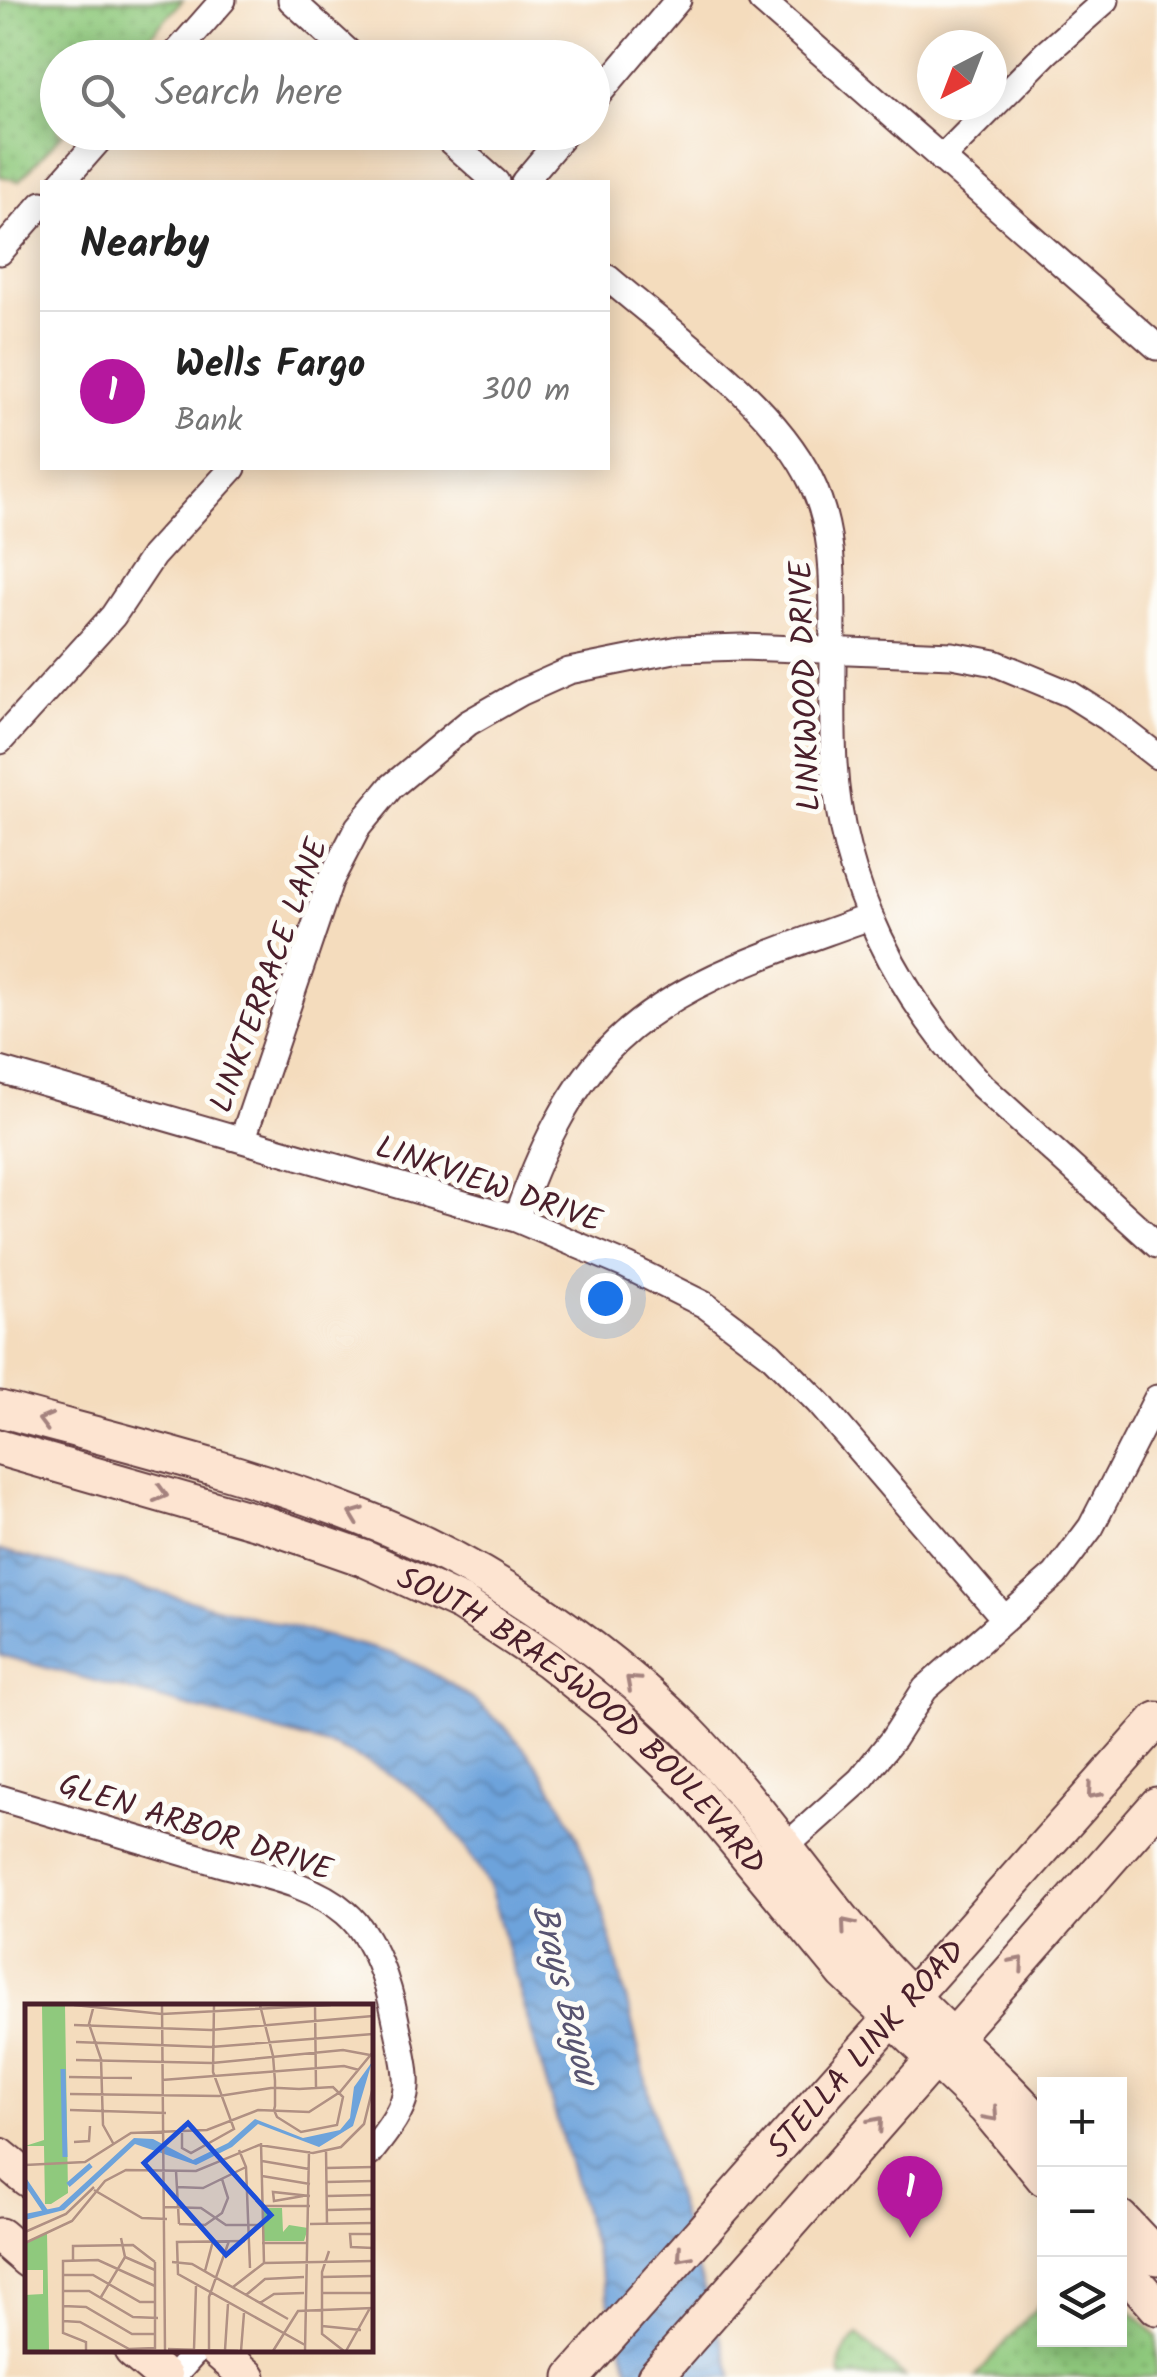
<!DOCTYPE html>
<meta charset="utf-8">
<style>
:root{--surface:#fff;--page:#f6f6f6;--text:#222;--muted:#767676;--line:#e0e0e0;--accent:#b5179e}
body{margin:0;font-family:Kalam,sans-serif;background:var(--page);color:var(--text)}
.controls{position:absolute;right:30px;bottom:30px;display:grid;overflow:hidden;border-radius:0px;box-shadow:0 5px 25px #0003}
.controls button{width:90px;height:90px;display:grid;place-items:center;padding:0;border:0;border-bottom:2px solid var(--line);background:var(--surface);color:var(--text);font:50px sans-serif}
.compass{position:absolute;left:917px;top:30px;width:90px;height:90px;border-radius:50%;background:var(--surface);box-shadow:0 5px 25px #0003;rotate:222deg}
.you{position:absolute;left:605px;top:1298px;width:35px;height:35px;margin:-25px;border:8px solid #fff;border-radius:50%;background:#1a73e8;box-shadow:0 0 0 15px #1a73e833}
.badge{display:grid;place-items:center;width:65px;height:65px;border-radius:50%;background:var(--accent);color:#fff;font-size:32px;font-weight:700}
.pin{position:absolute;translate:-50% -82px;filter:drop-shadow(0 2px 5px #0008)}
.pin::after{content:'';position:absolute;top:52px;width:35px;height:30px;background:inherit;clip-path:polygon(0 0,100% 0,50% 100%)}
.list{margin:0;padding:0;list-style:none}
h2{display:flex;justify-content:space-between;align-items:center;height:130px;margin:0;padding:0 40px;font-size:42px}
h2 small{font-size:32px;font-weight:400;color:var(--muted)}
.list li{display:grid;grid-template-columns:65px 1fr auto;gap:30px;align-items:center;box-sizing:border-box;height:160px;padding:0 40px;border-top:2px solid var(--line)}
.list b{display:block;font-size:38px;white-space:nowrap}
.list p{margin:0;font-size:32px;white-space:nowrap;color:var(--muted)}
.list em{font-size:32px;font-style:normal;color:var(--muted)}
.icon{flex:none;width:55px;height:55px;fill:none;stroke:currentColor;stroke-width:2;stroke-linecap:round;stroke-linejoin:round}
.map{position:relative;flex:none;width:1157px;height:2377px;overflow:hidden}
.search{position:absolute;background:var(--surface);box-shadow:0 5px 25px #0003;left:40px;top:40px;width:570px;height:110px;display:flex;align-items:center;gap:25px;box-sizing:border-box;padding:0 35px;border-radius:55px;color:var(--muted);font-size:38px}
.panel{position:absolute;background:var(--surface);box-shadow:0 5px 25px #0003;left:40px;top:180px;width:570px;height:290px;border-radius:0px}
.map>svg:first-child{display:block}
</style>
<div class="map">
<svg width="1157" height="2377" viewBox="0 0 1157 2377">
<defs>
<pattern id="grass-dots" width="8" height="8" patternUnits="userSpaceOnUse" patternTransform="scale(2.5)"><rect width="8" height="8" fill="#8fc97d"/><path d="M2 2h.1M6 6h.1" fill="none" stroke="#7dac6c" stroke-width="1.8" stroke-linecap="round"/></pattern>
<pattern id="water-waves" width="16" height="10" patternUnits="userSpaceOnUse" patternTransform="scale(2.5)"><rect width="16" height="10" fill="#6da3db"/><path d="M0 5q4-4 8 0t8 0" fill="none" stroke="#5c84b2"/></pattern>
</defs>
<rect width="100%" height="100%" fill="#fdfcf7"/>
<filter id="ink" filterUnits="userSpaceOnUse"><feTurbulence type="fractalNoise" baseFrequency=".01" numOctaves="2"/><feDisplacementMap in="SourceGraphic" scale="20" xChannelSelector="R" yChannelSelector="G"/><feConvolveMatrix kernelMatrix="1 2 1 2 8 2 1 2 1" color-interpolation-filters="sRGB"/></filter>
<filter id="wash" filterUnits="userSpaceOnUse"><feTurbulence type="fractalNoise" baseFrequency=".0048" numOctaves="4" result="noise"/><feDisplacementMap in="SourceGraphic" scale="40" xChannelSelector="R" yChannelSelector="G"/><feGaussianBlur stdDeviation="2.25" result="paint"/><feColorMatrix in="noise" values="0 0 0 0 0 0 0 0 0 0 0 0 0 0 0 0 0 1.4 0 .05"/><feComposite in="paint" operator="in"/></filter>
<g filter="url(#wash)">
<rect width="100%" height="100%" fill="#f4dcbd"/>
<!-- grass -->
<path fill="url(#grass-dots)" stroke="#6c7454" stroke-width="2.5" d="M 0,0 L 183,0 L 131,57 L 58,58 L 58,132 L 63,133 L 19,181 L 0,176 Z
M 1044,2299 L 1044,2340 L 1120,2340 L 1120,2299 L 1157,2337 L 1157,2377 L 975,2377 Z
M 858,2335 L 905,2377 L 841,2377 C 835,2359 846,2348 858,2335 Z"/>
<!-- water -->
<path fill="url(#water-waves)" stroke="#5c6183" stroke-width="2.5" d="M 0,1550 L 394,1654 C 547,1722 584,1830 622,1982 C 636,2039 650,2095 663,2152 C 682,2228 710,2302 733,2377 L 631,2377 L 490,1888 C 444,1808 419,1784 335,1747 L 0,1655 Z"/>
</g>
<g filter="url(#ink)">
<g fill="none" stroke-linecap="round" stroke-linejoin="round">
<!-- street casing -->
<g stroke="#643b41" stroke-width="29">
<path id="street" d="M 291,0 L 355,58
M 761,0 L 1157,347
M 172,58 L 223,0
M 592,102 L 678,0
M 440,132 L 496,182
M 941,159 L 1046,53 L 1106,0
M 62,182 L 106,132
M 524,182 L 566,132
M 0,252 L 42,204
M 608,278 C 673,334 772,402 810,479 C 838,535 832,596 833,657 C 833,692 832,728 834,763 C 841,886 899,997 982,1086 L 1157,1245
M 0,741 L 113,616 L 153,556 L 233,468
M 0,1070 L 516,1219 L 627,1266 L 705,1305 L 770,1354 L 819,1403 L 1004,1618
M 243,1138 L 330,881 L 358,827 L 391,787 L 468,723 L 522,692 L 569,671 L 679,649 L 742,647 L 952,655 L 995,663 L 1070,694 L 1108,718 L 1157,756
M 516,1219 C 538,1156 568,1088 617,1041 C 684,977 784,949 869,917
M 0,1798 C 71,1819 141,1840 212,1861 C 255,1874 311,1882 346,1913 C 374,1937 389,1985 396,2021 C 411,2092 415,2096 370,2153
M 785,1847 L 860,1780 L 893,1739 L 925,1689 L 1055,1575 L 1091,1527 L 1157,1398
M 173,2377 L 197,2350"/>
</g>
<!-- secondary casing -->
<g stroke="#643b41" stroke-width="39">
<g id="secondary">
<path d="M 0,1409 C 121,1442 244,1471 361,1517 C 481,1563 596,1641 687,1731 C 758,1803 812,1889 880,1964 C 932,2022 993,2070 1044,2129"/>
<path id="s1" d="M 0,1448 L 265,1524 L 363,1558 L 461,1603 L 548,1660 L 613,1712 L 692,1788 L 845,1973 L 986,2108 L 1044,2178"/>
<path d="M 0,2156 L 28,2179"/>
<path d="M 1120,2218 L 1157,2257"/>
<path d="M 0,2236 L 28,2260"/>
<path d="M 1120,2265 L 1157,2307"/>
<path d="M 132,2350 L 164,2377"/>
<path d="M 217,2350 L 248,2377"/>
<path id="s2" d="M 573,2377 L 1157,1720"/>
<path d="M 655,2377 L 1157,1805"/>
</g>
</g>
<!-- street -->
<use href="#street" stroke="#fff" stroke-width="25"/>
<!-- secondary -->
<use href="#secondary" stroke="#fde4d1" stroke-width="35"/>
</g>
<!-- one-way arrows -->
<defs><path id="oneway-chevron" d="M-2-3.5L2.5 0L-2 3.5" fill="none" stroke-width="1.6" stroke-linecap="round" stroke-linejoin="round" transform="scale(2.5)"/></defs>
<g stroke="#a4827e">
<use href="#oneway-chevron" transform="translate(45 1421) rotate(-165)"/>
<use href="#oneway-chevron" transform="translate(161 1494) rotate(16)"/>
<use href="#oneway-chevron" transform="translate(356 1515) rotate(-159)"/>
<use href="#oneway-chevron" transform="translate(632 1682) rotate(-138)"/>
<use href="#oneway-chevron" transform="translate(1093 1792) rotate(131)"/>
<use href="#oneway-chevron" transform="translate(847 1925) rotate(-130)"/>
<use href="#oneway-chevron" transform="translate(1018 1963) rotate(-49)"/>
<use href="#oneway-chevron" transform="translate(992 2115) rotate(48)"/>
<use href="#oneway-chevron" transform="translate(877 2123) rotate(-49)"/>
<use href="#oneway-chevron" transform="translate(683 2255) rotate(132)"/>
</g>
</g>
<g text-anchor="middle" stroke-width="10" stroke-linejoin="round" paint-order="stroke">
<!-- street labels -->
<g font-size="32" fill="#4a1f2b" stroke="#fdfcf7">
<text transform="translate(804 686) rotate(-92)" y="11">LINKWOOD DRIVE</text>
<text transform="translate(268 975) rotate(-70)" y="11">LINKTERRACE LANE</text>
<text transform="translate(489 1183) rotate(19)" y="11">LINKVIEW DRIVE</text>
<text dy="11" stroke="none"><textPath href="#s1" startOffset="655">SOUTH BRAESWOOD BOULEVARD</textPath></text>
<text transform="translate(196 1826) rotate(18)" y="11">GLEN ARBOR DRIVE</text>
<text dy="11" stroke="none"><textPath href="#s2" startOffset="440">STELLA LINK ROAD</textPath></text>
</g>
<!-- water labels -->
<g font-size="35" font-style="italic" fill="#585471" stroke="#fdfcf7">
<text transform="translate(566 1994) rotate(76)" y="12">Brays Bayou</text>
</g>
</g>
<!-- overview -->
<g transform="translate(25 2004)">
<rect width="348" height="348" fill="#f4dcbd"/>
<path d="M 17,1 L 40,1 L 43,189 L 26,200 L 20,200 L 19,142 L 0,142 L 19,136 ZM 239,204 L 257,204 L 258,228 L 264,221 L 283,224 L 279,237 L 239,237 ZM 22,228 L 24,347 L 0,347 L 0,291 L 18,290 L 18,266 L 2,266 L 2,239 Z" fill="#8fc97d"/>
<path d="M 347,58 L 328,122 L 294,143 L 233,120 L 207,143 L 171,161 L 110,140 L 39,206 L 0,216 L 0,210 L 34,203 L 109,134 L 128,135 L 168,156 L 203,139 L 230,115 L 278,134 L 315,126 L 325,114 L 329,83 Z" fill="#6da3db"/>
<path fill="none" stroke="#6da3db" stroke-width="5" d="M 38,65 L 40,153M 0,177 L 21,208M 43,181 L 66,161"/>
<path fill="none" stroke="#b09083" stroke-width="2.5" d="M 49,1 L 137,10 L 306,1M 69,1 L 64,20 L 76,55 L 78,121 L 88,139M 137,1 L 140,347M 290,1 L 291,84M 49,21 L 186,26 L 348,12M 51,38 L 186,43 L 348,30M 51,56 L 187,59 L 318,46 L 345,51M 44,73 L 107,74M 137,76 L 319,62 L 334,66M 45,90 L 194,92 L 246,84 L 254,84 L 274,85 L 308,83 L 318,93 L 312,121 L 276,128 L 252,113 L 249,106 L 250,102 L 250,77 L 248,52 L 235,1M 45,106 L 141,109M 157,125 L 157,144 L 166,149 L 209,125 L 188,68 L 189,1M 49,138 L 64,137 L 65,122M 236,139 L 239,259M 214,146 L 221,163 L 225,264M 301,146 L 302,220M 237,157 L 284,165M 0,161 L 60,158 L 106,129 L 182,126 L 233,106 L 284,108 L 315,88 L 348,48M 301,164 L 348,163M 151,167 L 154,220M 237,172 L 285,180M 301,178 L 348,177M 151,183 L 178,184 L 221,163M 69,186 L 117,214 L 142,215M 278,192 L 249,197 L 248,188 L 285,192M 302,192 L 348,191M 237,202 L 285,202M 139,203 L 176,204 L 201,221 L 237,221M 302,206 L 348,205M 154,220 L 180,221 L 197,209 L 203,194 L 197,175M 285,220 L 348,219M 0,228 L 41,210 L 69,183M 348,230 L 325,230 L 326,243 L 348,244M 96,234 L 100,253 L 130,266M 220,237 L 152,238 L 153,270 L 280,341M 0,239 L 47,217 L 80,177 L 101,166 L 171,167 L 234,141 L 288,149 L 316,143 L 339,120 L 348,83M 237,239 L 281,239M 304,247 L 297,268 L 297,330 L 319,347M 48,256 L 48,242 L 108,241 L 130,258M 147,258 L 167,260 L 263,315M 180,267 L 188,237M 37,271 L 68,271 L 115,298 L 130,298M 296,273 L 348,272M 208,283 L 239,259 L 348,257M 37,287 L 64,287 L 108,313 L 133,314M 297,289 L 348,289M 221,291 L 240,275 L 279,273M 76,293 L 100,253M 235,299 L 249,290 L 279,289M 38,302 L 61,303 L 107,330 L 130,330M 38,317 L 55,318 L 104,345 L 130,344 L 130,258M 297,322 L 336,326M 143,345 L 213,347M 169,345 L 171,282M 184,345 L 184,293 L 204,237M 200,346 L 203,300M 61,347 L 61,338 L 38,329 L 38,257 L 73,256 L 130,282M 216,347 L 219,309M 248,347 L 273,307 L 348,304M 280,347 L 284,147M 321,347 L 345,304"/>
<path fill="#1d4ed8" fill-opacity="0.15" stroke="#1d4ed8" stroke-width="5" d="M 163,119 L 246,211 L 201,251 L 119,159 Z"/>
<rect width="348" height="348" fill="none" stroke="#4a1f2b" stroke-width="5"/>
</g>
</svg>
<div class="controls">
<button>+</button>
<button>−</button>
<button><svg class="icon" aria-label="layers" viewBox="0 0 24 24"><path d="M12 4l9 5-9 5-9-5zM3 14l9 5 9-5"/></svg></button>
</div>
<svg class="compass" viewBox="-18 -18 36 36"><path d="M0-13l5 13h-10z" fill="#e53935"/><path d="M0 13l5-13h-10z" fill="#767676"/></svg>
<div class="you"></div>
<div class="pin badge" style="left:910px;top:2238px">1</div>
<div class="search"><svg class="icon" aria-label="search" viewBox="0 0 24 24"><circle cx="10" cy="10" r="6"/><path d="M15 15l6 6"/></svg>Search here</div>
<section class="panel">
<h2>Nearby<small></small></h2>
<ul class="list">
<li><span class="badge">1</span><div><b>Wells Fargo</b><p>Bank</p></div><em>300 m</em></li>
</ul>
</section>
</div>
